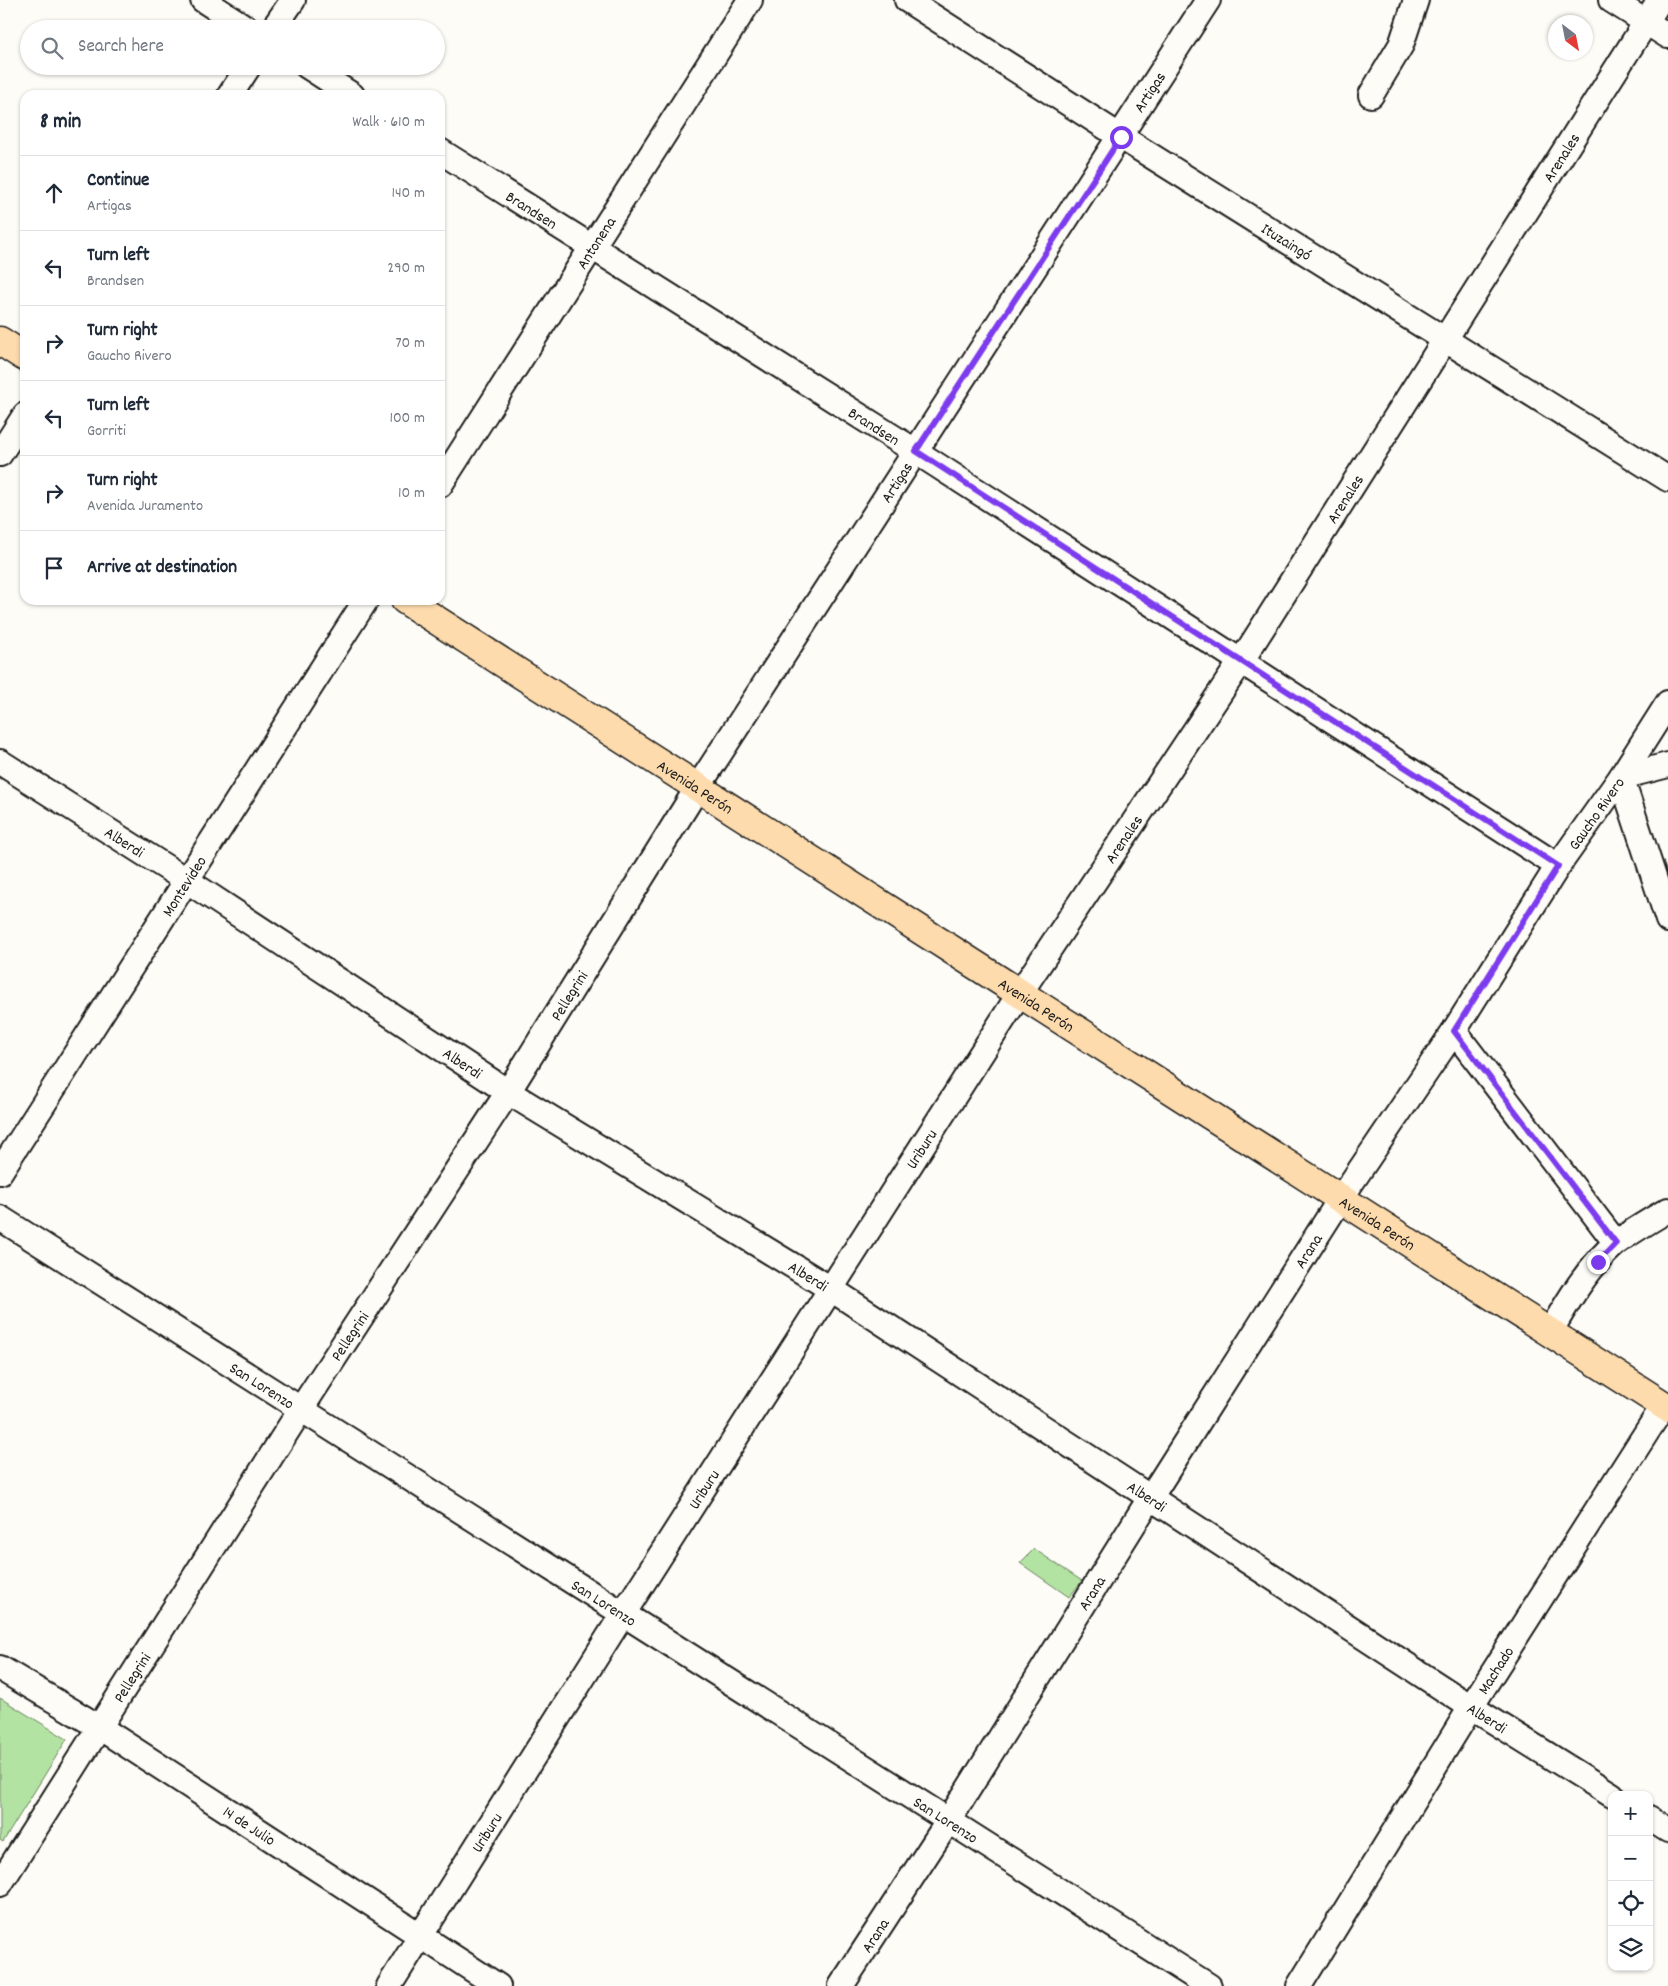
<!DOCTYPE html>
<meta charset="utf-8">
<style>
:root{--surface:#fff;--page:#f2f2f3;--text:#1f2937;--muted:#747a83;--line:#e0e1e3}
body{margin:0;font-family:Dekko,sans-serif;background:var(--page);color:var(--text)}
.controls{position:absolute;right:15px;bottom:15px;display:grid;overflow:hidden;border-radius:10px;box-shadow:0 1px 4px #0004}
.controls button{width:45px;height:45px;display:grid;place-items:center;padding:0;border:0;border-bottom:1px solid var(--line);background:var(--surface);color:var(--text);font:25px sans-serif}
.compass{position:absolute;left:1548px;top:15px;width:45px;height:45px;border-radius:50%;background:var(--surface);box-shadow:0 1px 4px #0004;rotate:148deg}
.stop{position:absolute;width:15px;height:15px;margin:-11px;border:4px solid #7c3aed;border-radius:50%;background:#fff}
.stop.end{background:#7c3aed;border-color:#fff;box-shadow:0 1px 5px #0008}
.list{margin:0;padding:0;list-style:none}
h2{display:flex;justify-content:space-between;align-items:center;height:65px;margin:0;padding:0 20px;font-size:21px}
h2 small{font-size:16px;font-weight:400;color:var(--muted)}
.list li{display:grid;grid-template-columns:32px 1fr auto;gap:15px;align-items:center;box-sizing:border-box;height:75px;padding:0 20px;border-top:1px solid var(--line)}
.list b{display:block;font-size:19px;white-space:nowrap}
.list p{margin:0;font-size:16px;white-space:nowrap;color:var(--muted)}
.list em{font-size:16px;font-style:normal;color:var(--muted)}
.icon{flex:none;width:28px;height:28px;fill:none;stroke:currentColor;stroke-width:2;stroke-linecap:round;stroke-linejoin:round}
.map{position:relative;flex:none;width:1668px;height:1986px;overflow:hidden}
.search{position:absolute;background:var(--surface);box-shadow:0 1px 4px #0004;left:20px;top:20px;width:425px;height:55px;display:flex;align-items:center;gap:12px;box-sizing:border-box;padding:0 18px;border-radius:28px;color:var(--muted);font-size:19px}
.panel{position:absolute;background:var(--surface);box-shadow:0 1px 4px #0004;left:20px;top:90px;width:425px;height:515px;border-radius:15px}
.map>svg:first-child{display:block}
</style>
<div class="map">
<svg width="1668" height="1986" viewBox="0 0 1668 1986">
<rect width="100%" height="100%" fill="#fdfcf7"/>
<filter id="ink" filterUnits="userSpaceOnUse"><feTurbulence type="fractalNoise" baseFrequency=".02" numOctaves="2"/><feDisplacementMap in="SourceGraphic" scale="10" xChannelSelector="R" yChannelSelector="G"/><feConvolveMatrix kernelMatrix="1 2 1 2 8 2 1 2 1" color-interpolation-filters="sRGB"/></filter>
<g filter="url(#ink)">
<!-- green -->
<path fill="#b3e3a2" stroke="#68805f" d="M 1034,1549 L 1082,1581 L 1069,1597 L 1020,1563 Z
M 0,1698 L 67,1739 L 3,1842 L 0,1840 Z"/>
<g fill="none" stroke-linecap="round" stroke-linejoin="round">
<!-- minor casing -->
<g stroke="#1c1c1c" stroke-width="28">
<g id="minor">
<path d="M 203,0 L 248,29"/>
<path id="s1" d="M 907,0 L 1121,137 L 1668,479"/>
<path d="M 1611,0 L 1668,36"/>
<path d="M 273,29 L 293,0"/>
<path d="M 307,66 L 352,95"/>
<path d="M 230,95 L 249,66"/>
<path d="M 1371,95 L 1401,45 L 1416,0"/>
<path id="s2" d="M 440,151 L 915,451 L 1558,866"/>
<path d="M 0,454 L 25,415"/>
<path id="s3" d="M 440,485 L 750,0"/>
<path id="s4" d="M 0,762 L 186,880 L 508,1092 L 831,1289 L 1471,1707 L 1612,1795"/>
<path d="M 1668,765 L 1621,777 L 1668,920"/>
<path d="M 1454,1031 L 1616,1243"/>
<path id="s5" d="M 0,1172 L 366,600"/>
<path id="s6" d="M 0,1218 L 1209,1986"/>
<path d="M 1550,1332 C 1568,1301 1588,1267 1616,1243 C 1632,1231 1651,1220 1668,1210"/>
<path id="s7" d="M 0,1668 L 99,1727 L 498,1986"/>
<path d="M 1649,1818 L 1668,1830"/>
<path id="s8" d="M 0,1884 L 301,1409 L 508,1092 L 698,787 L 1208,0"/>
<path id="s9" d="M 389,1986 L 623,1614 L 1020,993 L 1242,660 L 1660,0"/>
<path id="s10" d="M 841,1986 L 949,1820 L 1150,1498 L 1341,1198 L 1454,1031 L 1558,866 L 1621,777 L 1668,703"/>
<path id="s11" d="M 1299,1986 L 1471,1707 L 1664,1405"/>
</g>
</g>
<!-- major casing -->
<g stroke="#1c1c1c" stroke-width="31">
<g id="major">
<path d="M 0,341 L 25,357"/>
<path id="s12" d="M 405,600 L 1668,1408"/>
</g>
</g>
<!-- minor -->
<use href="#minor" stroke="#fdfcf7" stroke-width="24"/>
<!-- major -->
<use href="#major" stroke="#fddbac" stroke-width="28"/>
</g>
</g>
<g fill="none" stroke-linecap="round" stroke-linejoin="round" filter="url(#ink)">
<!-- route -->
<path stroke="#7c3aed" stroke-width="6" d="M 1121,137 L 916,451 L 1558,866 L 1454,1031 L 1616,1243 L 1598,1262"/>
</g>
<g text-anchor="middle" stroke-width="5" stroke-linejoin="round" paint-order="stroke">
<!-- street labels -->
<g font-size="16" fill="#1c1c1c" stroke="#fdfcf7">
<text dy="6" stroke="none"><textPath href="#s8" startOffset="2129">Artigas</textPath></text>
<text dy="6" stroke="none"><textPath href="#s9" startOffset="2172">Arenales</textPath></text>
<text dy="6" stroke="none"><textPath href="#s2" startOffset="109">Brandsen</textPath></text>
<text dy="6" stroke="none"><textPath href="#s1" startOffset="450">Ituzaingó</textPath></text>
<text dy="6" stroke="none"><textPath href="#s3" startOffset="288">Antonena</textPath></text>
<text dy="6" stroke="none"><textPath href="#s2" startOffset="514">Brandsen</textPath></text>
<text dy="6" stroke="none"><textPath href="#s8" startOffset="1664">Artigas</textPath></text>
<text dy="6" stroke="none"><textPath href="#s9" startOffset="1768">Arenales</textPath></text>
<text dy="6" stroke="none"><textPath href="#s12" startOffset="345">Avenida Perón</textPath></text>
<text dy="6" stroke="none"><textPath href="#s10" startOffset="1395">Gaucho Rivero</textPath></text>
<text dy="6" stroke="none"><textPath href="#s9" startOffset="1362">Arenales</textPath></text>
<text dy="6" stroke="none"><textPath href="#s4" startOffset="148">Alberdi</textPath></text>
<text dy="6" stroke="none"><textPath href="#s5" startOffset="340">Montevideo</textPath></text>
<text dy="6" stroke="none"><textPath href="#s8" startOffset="1055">Pellegrini</textPath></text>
<text dy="6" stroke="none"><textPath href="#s12" startOffset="750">Avenida Perón</textPath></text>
<text dy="6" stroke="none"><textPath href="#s4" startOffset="552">Alberdi</textPath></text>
<text dy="6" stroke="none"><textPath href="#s9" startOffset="992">Uriburu</textPath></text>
<text dy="6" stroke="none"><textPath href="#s12" startOffset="1155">Avenida Perón</textPath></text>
<text dy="6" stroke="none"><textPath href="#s10" startOffset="871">Arana</textPath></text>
<text dy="6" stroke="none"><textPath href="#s4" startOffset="958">Alberdi</textPath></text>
<text dy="6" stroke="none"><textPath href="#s8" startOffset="650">Pellegrini</textPath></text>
<text dy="6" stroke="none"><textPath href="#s6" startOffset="311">San Lorenzo</textPath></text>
<text dy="6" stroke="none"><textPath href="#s9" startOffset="588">Uriburu</textPath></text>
<text dy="6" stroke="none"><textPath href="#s4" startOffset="1362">Alberdi</textPath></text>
<text dy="6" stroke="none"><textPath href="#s10" startOffset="466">Arana</textPath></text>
<text dy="6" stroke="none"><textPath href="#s6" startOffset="716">San Lorenzo</textPath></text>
<text dy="6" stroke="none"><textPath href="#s11" startOffset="372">Machado</textPath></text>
<text dy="6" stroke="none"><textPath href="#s8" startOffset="245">Pellegrini</textPath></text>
<text dy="6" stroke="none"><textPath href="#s4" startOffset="1768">Alberdi</textPath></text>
<text dy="6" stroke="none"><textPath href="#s6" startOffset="1121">San Lorenzo</textPath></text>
<text dy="6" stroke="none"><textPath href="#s7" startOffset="295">14 de Julio</textPath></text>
<text dy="6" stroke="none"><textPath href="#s9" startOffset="182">Uriburu</textPath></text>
<text dy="6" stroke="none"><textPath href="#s10" startOffset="61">Arana</textPath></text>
</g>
</g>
</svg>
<div class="controls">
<button>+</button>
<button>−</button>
<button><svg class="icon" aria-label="locate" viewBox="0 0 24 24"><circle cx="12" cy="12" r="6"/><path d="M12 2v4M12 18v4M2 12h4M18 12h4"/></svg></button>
<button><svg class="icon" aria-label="layers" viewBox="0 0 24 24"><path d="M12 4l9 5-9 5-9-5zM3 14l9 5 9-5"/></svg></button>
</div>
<svg class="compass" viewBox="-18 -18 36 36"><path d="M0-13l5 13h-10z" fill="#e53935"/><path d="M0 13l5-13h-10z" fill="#747a83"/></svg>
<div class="stop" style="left:1121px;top:137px"></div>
<div class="stop end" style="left:1598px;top:1262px"></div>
<div class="search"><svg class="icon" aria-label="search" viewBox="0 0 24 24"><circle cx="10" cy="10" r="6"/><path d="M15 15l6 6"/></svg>Search here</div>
<section class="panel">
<h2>8 min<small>Walk · 610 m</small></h2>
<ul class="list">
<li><svg class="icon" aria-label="ahead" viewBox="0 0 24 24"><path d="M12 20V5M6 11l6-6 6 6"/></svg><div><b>Continue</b><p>Artigas</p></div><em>140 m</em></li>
<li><svg class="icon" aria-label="left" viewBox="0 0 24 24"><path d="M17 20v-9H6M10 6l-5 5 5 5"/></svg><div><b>Turn left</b><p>Brandsen</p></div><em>290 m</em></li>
<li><svg class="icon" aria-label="right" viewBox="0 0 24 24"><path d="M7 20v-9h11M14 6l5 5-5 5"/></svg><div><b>Turn right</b><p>Gaucho Rivero</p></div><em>70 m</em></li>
<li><svg class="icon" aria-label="left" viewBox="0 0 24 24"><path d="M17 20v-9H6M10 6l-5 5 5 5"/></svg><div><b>Turn left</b><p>Gorriti</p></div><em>100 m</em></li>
<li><svg class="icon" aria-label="right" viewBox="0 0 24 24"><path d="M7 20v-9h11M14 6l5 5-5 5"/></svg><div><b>Turn right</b><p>Avenida Juramento</p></div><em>10 m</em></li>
<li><svg class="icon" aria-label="arrive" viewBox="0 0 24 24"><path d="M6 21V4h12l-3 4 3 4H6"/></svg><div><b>Arrive at destination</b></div></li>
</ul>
</section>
</div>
